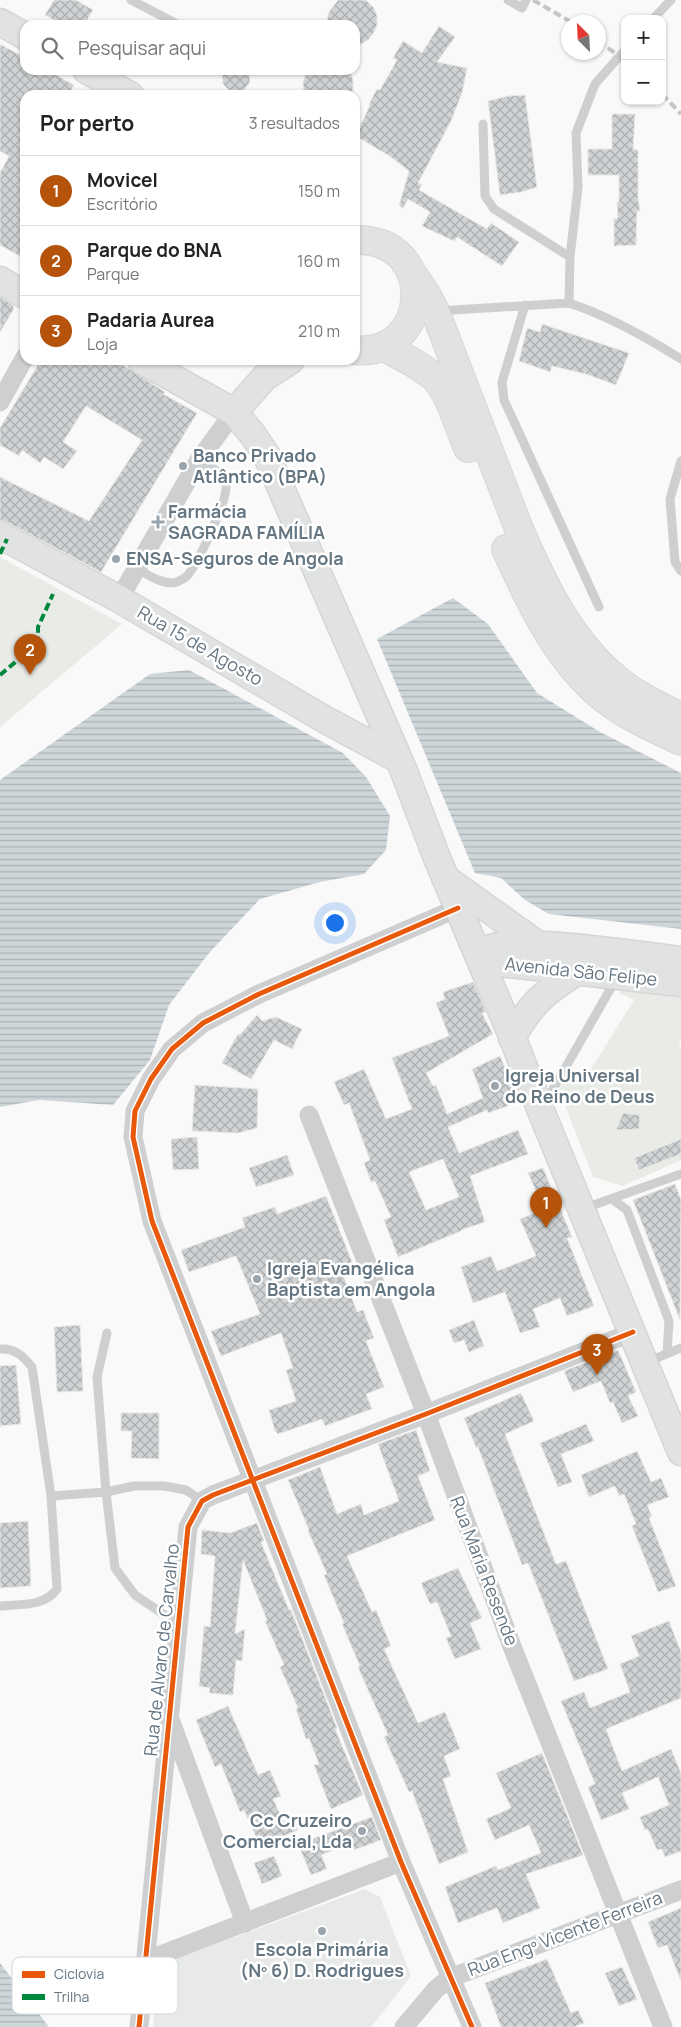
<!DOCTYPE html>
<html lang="pt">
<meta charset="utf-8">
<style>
:root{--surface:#fff;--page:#f2f2f2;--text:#222;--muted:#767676;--line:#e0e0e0;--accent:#b45309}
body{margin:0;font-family:Manrope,sans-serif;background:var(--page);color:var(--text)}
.controls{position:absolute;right:15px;top:15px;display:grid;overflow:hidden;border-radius:10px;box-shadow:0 1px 4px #0004}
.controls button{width:45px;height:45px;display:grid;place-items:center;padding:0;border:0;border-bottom:1px solid var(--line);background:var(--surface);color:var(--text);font:25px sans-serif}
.compass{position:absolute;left:561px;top:15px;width:45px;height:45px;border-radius:50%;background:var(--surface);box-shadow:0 1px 4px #0004;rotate:336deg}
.you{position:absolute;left:334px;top:922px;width:18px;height:18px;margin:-12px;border:4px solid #fff;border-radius:50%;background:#1a73e8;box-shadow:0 0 0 8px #1a73e833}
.badge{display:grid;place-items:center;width:32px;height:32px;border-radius:50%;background:var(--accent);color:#fff;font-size:16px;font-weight:700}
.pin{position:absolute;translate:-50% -41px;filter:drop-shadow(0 1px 2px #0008)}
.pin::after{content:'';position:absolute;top:26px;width:18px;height:15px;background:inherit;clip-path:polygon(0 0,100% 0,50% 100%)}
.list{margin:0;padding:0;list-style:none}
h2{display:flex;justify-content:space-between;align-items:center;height:65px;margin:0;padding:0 20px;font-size:21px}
h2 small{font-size:16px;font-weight:400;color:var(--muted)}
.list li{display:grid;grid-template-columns:32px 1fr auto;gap:15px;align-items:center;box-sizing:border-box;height:70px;padding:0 20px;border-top:1px solid var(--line)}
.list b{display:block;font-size:19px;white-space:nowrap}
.list p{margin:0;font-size:16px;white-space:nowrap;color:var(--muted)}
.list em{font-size:16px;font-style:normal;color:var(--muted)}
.icon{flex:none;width:28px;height:28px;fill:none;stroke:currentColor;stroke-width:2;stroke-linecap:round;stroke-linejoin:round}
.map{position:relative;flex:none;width:681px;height:2027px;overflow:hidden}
.search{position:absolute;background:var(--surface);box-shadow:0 1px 4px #0004;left:20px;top:20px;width:340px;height:55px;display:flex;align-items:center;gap:12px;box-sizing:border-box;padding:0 18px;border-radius:15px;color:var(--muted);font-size:19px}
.panel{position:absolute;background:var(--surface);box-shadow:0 1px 4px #0004;left:20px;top:90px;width:340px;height:275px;border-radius:15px}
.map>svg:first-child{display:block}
</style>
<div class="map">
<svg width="681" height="2027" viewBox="0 0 681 2027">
<defs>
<pattern id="water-rules" width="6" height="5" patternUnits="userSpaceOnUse" patternTransform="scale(1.25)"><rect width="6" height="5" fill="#ced6d9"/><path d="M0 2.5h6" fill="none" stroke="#abb2b5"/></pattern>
<pattern id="building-cross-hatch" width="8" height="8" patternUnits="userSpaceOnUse" patternTransform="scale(1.25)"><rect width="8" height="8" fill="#d0d2d3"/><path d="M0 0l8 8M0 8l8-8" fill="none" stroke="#acafb1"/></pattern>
</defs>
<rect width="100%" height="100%" fill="#f9f9f9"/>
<!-- built -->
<path fill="#e8e9e9" d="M 365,1889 L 380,1897 L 411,1976 L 371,2027 L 153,2027 L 159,1965 Z"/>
<!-- green -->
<path fill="#e8ebe6" d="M 0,557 L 122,624 L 0,727 Z
M 628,986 L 681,993 L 681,1040 L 679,1044 L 681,1050 L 681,1160 L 623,1186 L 593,1177 L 559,1090 L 572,1069 L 586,1077 L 634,1000 L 619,993 Z"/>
<!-- water -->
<path fill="url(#water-rules)" d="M 453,598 L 488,624 L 537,693 L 600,732 L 681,773 L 681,929 L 549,914 L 525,900 L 501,878 L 475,873 L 377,639 Z
M 189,670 L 343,753 L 366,777 L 390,816 L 386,850 L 364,874 L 320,882 L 260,899 L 209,953 L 169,1005 L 150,1060 L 113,1105 L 39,1100 L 0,1107 L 0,780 L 150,674 Z
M 0,1963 L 49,2027 L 0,2027 Z"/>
<!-- building -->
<path fill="url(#building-cross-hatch)" stroke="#e8e8e8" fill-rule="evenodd" d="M 54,0 L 76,0 L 93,10 L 84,25 L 64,25 L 45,15 Z
M 338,0 L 366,0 L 374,8 L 377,16 L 377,25 L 374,32 L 369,39 L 355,48 L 355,25 L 326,25 L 329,12 Z
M 439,26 L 455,37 L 437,62 L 467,68 L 462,93 L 451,121 L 418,183 L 422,185 L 419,190 L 487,229 L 491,223 L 519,242 L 502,266 L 457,237 L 454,241 L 422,226 L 430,212 L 408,199 L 403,208 L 399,206 L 409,171 L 391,157 L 356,136 L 370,105 L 369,104 L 377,89 L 380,90 L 397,60 L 393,58 L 403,41 L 422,53 Z
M 0,44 L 25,58 L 25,70 L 47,70 L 74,85 L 68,95 L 25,95 L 25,124 L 19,135 L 25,139 L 25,259 L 0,245 L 0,173 L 9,156 L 0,151 Z
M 222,70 L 249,70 L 250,82 L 244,90 L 239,92 L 229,90 L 223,84 Z
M 307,70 L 349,70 L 353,79 L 353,95 L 304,95 L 303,83 Z
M 525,95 L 537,187 L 521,192 L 500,195 L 488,101 L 508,96 Z
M 612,114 L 635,114 L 633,149 L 638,150 L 638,198 L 640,211 L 637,211 L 636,245 L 614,246 L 614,219 L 618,218 L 617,202 L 619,202 L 619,175 L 588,175 L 588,149 L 612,149 Z
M 0,297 L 13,305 L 14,309 L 0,332 Z
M 542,324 L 629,353 L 616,385 L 586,374 L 552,366 L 550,372 L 519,361 L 527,328 L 540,332 Z
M 41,360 L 115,360 L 165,392 L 163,394 L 197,413 L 101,572 L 7,522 L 0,520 L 0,477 L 89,521 L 142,440 L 86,406 L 63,442 L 77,451 L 63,469 L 44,457 L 40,463 L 22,450 L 19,456 L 0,445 L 0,428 Z
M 473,982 L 486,1012 L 482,1013 L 493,1034 L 426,1073 L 433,1086 L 436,1085 L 447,1114 L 483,1098 L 472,1069 L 500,1056 L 519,1102 L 488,1113 L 487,1110 L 448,1127 L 459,1153 L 518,1130 L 528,1154 L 470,1176 L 485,1222 L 461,1230 L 461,1231 L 398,1257 L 384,1220 L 391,1217 L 375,1181 L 371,1182 L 364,1163 L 370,1160 L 349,1103 L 344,1105 L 334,1082 L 364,1069 L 386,1119 L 412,1109 L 392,1058 L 449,1036 L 436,1003 L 445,999 L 443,992 ZM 443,1159 L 459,1197 L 426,1210 L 409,1172 Z
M 257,1015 L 262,1021 L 276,1017 L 302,1029 L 292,1049 L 274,1040 L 251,1079 L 222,1063 L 238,1034 L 240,1035 Z
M 195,1085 L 258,1089 L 257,1128 L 238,1133 L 192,1131 Z
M 623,1113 L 640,1115 L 639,1129 L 616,1130 Z
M 197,1137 L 199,1169 L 173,1170 L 171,1139 Z
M 681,1139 L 681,1154 L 639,1170 L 634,1158 Z
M 287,1155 L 294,1175 L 256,1187 L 249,1168 Z
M 543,1168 L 572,1237 L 567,1238 L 594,1306 L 567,1316 L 560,1298 L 533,1309 L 540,1327 L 520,1333 L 505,1292 L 473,1303 L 461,1267 L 491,1256 L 497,1271 L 536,1256 L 520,1219 L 544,1209 L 528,1173 Z
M 675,1184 L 681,1200 L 680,1320 L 633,1200 Z
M 326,1196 L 354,1267 L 342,1272 L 357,1312 L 363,1310 L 374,1338 L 366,1341 L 384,1387 L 366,1394 L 372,1409 L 325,1426 L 322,1419 L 278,1434 L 275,1431 L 269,1410 L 296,1401 L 286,1370 L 293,1368 L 281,1333 L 221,1356 L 211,1331 L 260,1314 L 236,1256 L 189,1272 L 181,1250 L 245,1227 L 242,1218 L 275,1207 L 277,1214 Z
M 474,1320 L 484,1346 L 469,1352 L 464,1340 L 454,1343 L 449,1330 Z
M 80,1325 L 83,1391 L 57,1392 L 54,1327 Z
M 618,1350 L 636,1392 L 628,1396 L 638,1416 L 622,1423 L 613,1402 L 610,1403 L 601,1381 L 573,1392 L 564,1371 Z
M 16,1365 L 21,1424 L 0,1426 L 0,1366 Z
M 521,1393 L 534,1421 L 505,1434 L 556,1564 L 566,1561 L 608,1669 L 574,1681 L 528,1563 L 522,1565 L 478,1447 L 476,1447 L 464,1418 Z
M 121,1413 L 159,1413 L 159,1459 L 131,1458 L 132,1431 L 121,1431 Z
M 586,1424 L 594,1441 L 561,1454 L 572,1482 L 558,1487 L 540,1443 Z
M 416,1430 L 430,1471 L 418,1476 L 435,1520 L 347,1556 L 372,1612 L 376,1610 L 391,1646 L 384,1649 L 418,1723 L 445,1712 L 460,1749 L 444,1756 L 451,1776 L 443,1779 L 468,1852 L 439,1864 L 412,1791 L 409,1792 L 384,1737 L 388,1735 L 358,1667 L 360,1666 L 342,1624 L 344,1623 L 324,1575 L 327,1574 L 308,1531 L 309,1530 L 288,1480 L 320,1467 L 337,1514 L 361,1504 L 364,1515 L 399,1501 L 378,1444 Z
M 637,1451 L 651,1482 L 661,1478 L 669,1497 L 647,1505 L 652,1516 L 649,1518 L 676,1586 L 658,1592 L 632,1526 L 636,1524 L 624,1494 L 619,1496 L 615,1486 L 589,1497 L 581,1475 Z
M 28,1521 L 31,1586 L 0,1588 L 0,1523 Z
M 257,1523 L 264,1541 L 261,1542 L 289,1610 L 291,1610 L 337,1728 L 335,1729 L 363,1795 L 331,1809 L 314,1765 L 319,1764 L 309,1738 L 306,1739 L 296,1709 L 298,1708 L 280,1667 L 284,1665 L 265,1621 L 267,1620 L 243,1560 L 235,1634 L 245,1629 L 242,1661 L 236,1660 L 233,1695 L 209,1693 L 210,1688 L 199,1686 L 204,1626 L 210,1627 L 215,1556 L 201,1554 L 202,1530 L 230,1533 Z
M 458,1568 L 482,1618 L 470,1623 L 481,1649 L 455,1659 L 446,1638 L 451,1636 L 437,1602 L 430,1604 L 421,1583 Z
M 669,1621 L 681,1652 L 681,1698 L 606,1729 L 622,1771 L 671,1749 L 681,1773 L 681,1851 L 665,1857 L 662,1849 L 657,1850 L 648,1829 L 645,1830 L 640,1817 L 669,1805 L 658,1777 L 622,1793 L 629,1809 L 601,1820 L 588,1787 L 595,1784 L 561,1701 L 584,1692 L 590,1708 L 630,1692 L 620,1664 L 639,1656 L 631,1636 Z
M 228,1706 L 258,1775 L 270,1770 L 281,1796 L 273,1799 L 284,1822 L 293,1818 L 298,1830 L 260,1846 L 244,1810 L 240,1812 L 221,1764 L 215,1767 L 196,1720 Z
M 542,1753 L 583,1855 L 526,1874 L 540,1908 L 503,1923 L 497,1908 L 458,1923 L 445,1887 L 496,1866 L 498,1870 L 541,1853 L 529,1825 L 495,1840 L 486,1819 L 511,1808 L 496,1773 Z
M 372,1817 L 381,1840 L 354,1850 L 351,1843 L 321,1855 L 327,1869 L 311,1875 L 298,1844 Z
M 274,1856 L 282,1876 L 262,1884 L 254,1863 Z
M 681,1908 L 681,1979 L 680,1979 L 667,1945 L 658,1948 L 648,1922 Z
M 547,1959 L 571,2013 L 578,2010 L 584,2023 L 574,2027 L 501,2027 L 485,1983 Z
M 622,1967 L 637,1999 L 619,2006 L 605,1973 Z"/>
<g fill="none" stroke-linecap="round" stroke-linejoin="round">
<!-- secondary casing -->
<g stroke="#d5d6d7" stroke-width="29">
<path id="secondary" d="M 0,22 L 25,36
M 86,70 L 130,95
M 0,280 L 25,295
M 141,360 L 234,412 L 253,435 L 267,456 L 403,769 L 437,858 L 510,1031 L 541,1111 L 681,1452
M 234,412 L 265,377 L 291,360
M 0,535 L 119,599 L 324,719 L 398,759
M 445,878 L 537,944
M 479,956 C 482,954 485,950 488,949 C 515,935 645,956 681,960
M 481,961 L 681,983
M 512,1038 C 531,1003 545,992 578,971"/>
</g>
<!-- primary casing -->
<g stroke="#d5d6d7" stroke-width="30">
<path id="primary" d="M 355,240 C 440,238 431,358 355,350
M 413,275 L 426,294 L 435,311 L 519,529 C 544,587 574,650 628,688 C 644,699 663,708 681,717
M 383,346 C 400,356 419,364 434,377 C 450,392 459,428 468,448
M 506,549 C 527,595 549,643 584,680 C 610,709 647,725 681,741"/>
</g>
<!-- lane -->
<path stroke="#cecfd0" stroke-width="9" d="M 131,0 L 179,25
M 508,0 L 522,8 L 526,0
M 653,19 L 671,0
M 483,124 L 485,196 L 494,209 L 570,257
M 569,303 L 570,257 L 578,187 L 576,133 L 595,84 L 625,50
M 525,305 L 502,382 L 504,400 L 599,607
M 438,311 L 569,303 C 609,316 646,337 681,359
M 681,461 L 670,499 L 675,562 L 681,571
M 138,569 C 148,575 164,586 177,582 C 179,581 185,578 187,576 C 197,565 228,500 226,485 C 224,473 208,465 199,460
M 543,1107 L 616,979
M 612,1199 L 627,1210 L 669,1321 L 667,1353
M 585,1208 L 681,1174
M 107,1333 L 97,1377 L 106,1492 L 115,1568 L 135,1595 L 178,1624
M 0,1349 C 15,1348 23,1356 32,1367 L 51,1496 L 57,1589 C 44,1607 21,1604 0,1606
M 647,1362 L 681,1348
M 51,1496 L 106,1492 L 134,1486 L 164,1486 L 186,1490 L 202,1501"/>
<!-- street -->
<path stroke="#cecfd0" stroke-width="19" d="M 0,402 L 25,357
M 119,599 L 199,460 L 234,412
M 458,908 L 259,994 L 203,1023 L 172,1049 L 151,1079 L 135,1111 L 133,1137 L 152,1221 L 401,1862 L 472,2027
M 309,1115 L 426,1414 L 513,1649 L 663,2027
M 171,1722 L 245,1923
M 145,1961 L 401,1862
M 139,2027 L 188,1527 L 202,1501 L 213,1495 L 426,1414 L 633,1332
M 404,2027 L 436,1989 L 450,1978 L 681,1890"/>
<!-- secondary -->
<use href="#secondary" stroke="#e1e2e2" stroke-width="26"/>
<!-- primary -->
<use href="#primary" stroke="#e1e2e2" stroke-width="28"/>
<!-- rail -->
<path stroke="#c3c5c6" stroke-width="4" stroke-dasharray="8 4" stroke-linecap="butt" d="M 533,0 L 571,22
M 598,41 L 625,60
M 662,94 L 681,114"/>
<!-- quiet -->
<path stroke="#00873e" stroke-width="4" stroke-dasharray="8 4" stroke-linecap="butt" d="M 0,554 L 7,539
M 0,675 L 38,643 L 38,627 L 53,594"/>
<!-- cycleway casing -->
<g stroke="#fff" stroke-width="8">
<path id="cycleway" d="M 458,908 L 259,994 L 203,1023 L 172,1049 L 151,1079 L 135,1111 L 133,1137 L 152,1221 L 401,1862 L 472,2027
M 139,2027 L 188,1527 L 202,1501 L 213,1495 L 426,1414 L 633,1332"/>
</g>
<!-- cycleway -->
<use href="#cycleway" stroke="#e8590c" stroke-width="5"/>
</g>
<!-- markers -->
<g fill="#99a4ac" stroke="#fff" stroke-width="2">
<circle cx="183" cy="466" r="5"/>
<path d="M155.5 514.5h5v5h5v5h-5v5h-5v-5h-5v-5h5z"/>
<circle cx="116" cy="559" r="5"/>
<circle cx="495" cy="1086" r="5"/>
<circle cx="257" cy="1279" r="5"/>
<circle cx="362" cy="1831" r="5"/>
<circle cx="322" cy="1931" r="5"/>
</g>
<g text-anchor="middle" stroke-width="5" stroke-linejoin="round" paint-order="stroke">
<!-- poi labels -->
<g font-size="18" font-weight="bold" fill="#657683" stroke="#fff" text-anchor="start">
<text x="193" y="462">Banco Privado<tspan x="193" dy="21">Atlântico (BPA)</tspan></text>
<text x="168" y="518">Farmácia<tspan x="168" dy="21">SAGRADA FAMÍLIA</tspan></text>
<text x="126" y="565">ENSA-Seguros de Angola</text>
<text x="505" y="1082">Igreja Universal<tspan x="505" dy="21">do Reino de Deus</tspan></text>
<text x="267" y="1275">Igreja Evangélica<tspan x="267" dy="21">Baptista em Angola</tspan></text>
<text x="352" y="1827" text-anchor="end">Cc Cruzeiro<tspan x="352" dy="21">Comercial, Lda</tspan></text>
<text x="322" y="1956" text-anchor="middle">Escola Primária<tspan x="322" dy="21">(Nº 6) D. Rodrigues</tspan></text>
</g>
<!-- street labels -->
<g font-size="18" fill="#657683" stroke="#fff">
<text transform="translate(200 646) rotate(30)" y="6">Rua 15 de Agosto</text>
<text transform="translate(581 972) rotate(6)" y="6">Avenida São Felipe</text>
<text transform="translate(484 1571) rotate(69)" y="6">Rua Maria Resende</text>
<text transform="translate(162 1650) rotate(-84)" y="6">Rua de Alvaro de Carvalho</text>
<text transform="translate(565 1934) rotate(-21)" y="6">Rua Engº Vicente Ferreira</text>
</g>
</g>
<!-- legend -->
<rect x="12" y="1957" width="166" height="57" rx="8" fill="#fff" stroke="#d1d6da" stroke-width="1"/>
<rect x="22" y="1971" width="23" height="7" fill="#e8590c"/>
<rect x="22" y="1994" width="23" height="6" fill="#00873e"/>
<g font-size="14" fill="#657683">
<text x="54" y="1979">Ciclovia</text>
<text x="54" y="2002">Trilha</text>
</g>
</svg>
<div class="controls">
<button>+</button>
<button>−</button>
</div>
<svg class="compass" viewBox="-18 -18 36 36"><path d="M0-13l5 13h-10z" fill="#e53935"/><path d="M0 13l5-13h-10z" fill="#767676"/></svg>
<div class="you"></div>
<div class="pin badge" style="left:546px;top:1228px">1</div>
<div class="pin badge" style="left:30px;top:675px">2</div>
<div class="pin badge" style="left:597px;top:1375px">3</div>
<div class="search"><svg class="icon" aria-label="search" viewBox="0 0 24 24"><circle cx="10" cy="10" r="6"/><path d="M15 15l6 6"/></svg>Pesquisar aqui</div>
<section class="panel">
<h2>Por perto<small>3 resultados</small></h2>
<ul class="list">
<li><span class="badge">1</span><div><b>Movicel</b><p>Escritório</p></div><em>150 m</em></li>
<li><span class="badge">2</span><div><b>Parque do BNA</b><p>Parque</p></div><em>160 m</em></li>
<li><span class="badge">3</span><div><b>Padaria Aurea</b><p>Loja</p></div><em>210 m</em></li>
</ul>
</section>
</div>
